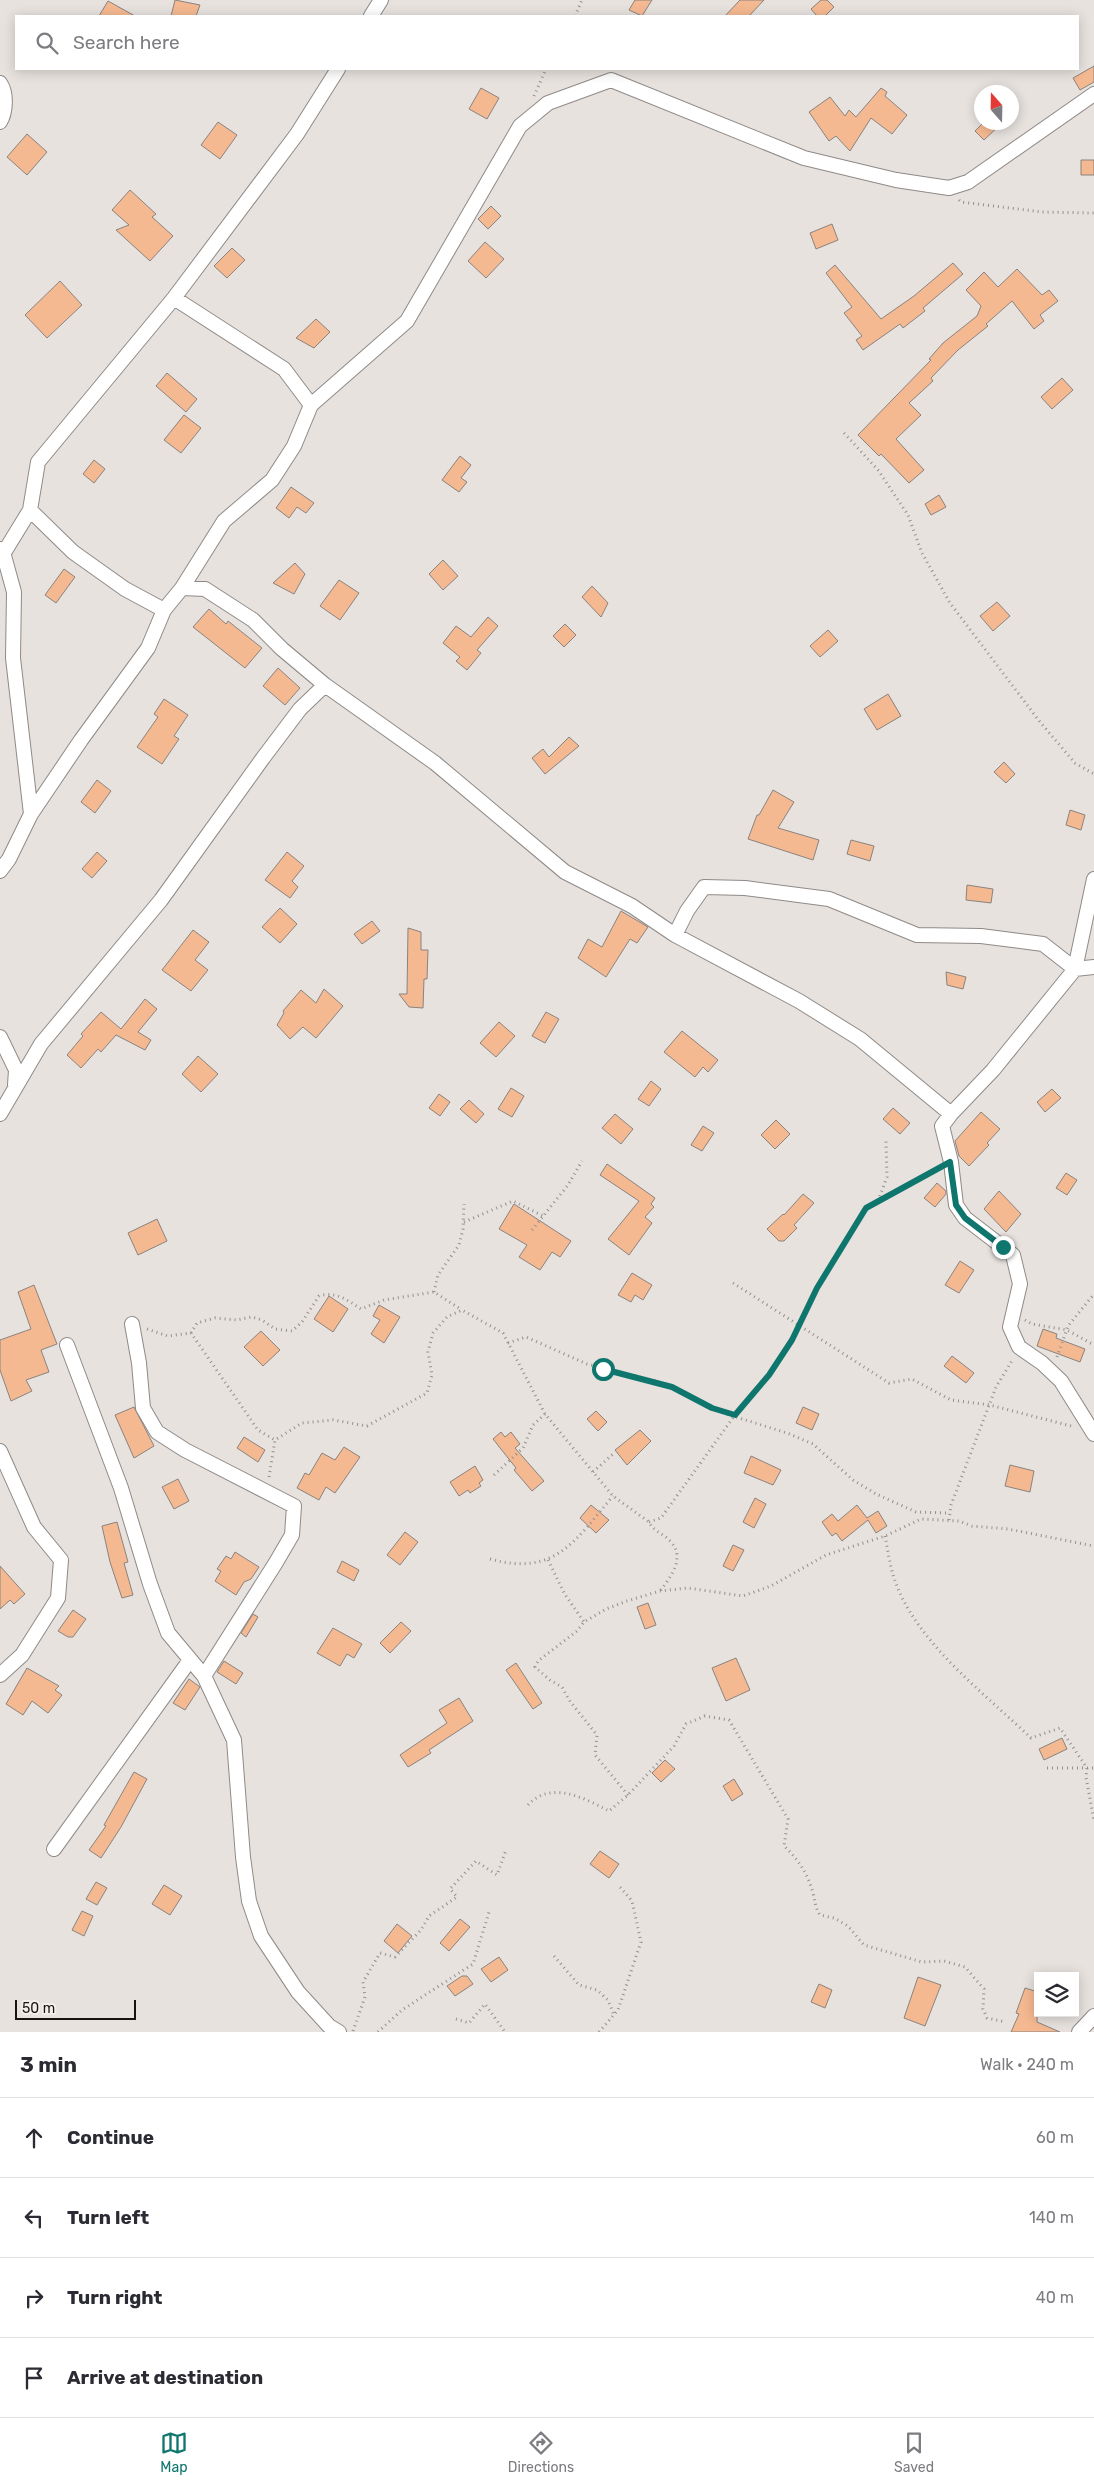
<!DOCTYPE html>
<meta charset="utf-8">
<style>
:root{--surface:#fff;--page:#f2f2f3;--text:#2b2b33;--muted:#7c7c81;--line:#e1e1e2;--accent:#0f766e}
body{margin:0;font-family:Rubik,sans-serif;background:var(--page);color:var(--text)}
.controls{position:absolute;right:15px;bottom:15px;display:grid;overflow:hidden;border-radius:0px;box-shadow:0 2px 12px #0003}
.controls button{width:45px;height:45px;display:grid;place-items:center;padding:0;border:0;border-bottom:1px solid var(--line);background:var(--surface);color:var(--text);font:25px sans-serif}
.compass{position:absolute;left:974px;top:85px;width:45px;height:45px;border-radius:50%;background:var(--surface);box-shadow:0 2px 12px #0003;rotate:340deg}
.scale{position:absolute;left:15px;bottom:12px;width:121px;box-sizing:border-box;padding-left:5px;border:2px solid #161412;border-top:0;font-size:14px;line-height:18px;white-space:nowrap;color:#161412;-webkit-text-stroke:4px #f5efeb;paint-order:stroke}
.stop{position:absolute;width:15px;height:15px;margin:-11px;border:4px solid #0f766e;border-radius:50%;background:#fff}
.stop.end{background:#0f766e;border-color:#fff;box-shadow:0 1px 5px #0008}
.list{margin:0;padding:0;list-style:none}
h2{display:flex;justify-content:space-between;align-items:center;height:65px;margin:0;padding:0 20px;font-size:21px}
h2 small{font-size:16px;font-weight:400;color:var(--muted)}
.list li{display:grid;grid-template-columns:32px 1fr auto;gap:15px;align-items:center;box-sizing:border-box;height:80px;padding:0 20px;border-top:1px solid var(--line)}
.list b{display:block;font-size:19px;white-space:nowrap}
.list em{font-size:16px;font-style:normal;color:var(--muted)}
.icon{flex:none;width:28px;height:28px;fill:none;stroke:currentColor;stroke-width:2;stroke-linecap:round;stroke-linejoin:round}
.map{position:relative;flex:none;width:1094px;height:2032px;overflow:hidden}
.search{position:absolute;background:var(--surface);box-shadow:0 2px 12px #0003;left:15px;right:15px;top:15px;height:55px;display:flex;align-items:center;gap:12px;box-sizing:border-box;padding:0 18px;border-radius:0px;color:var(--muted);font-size:19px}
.sheet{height:385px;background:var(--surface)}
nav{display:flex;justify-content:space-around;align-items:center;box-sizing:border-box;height:70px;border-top:1px solid var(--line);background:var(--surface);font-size:14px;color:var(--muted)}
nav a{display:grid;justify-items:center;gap:2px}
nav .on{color:var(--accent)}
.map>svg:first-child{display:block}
</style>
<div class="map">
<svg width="1094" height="2032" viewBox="0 0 1094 2032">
<rect width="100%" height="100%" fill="#e7e2de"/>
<!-- building -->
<path fill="#f5b991" stroke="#898380" d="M 175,0 L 200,5 L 196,16 L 171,16 Z
M 635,0 L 652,0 L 642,16 L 629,10 Z
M 740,0 L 764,0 L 749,16 L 725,16 Z
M 821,0 L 827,0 L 834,7 L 825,16 L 817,16 L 811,9 Z
M 108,1 L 135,16 L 99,16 Z
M 1094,66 L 1094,82 L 1080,90 L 1073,78 Z
M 481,88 L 499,98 L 487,119 L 469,109 Z
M 881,88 L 887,92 L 885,96 L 907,115 L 892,134 L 871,118 L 850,151 L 836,136 L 829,141 L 809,112 L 830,97 L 845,116 L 849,110 L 856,117 Z
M 218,122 L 237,135 L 220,159 L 201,145 Z
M 984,122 L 1003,122 L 984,140 L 975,131 Z
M 27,134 L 47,152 L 27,175 L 7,157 Z
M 1081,160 L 1094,160 L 1094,175 L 1081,175 Z
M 130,190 L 156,214 L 152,217 L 173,236 L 150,261 L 116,230 L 129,225 L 112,210 Z
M 491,206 L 501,216 L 488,229 L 478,219 Z
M 832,224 L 838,240 L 816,249 L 810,233 Z
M 485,242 L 504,259 L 486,278 L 468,261 Z
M 232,248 L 245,260 L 227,278 L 214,266 Z
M 953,263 L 963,274 L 923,308 L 925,311 L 903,328 L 900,324 L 863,350 L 856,340 L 862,336 L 844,313 L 852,307 L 826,273 L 835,265 L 881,319 L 914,296 Z
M 1017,269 L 1042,295 L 1049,290 L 1058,301 L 1040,315 L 1044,321 L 1034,329 L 1012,301 L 986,324 L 988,326 L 958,350 L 931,378 L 933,381 L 909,403 L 921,415 L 896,439 L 924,470 L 909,483 L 881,454 L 879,456 L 858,435 L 931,360 L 929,359 L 943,343 L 977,316 L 981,306 L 966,290 L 984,272 L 998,287 Z
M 60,281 L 82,305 L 47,338 L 25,315 Z
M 316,319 L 330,332 L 314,348 L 296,338 Z
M 167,373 L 197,399 L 186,412 L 156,386 Z
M 1062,378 L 1073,390 L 1052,409 L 1041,397 Z
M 184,415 L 201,428 L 181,453 L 164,440 Z
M 460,456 L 471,465 L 461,478 L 467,482 L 459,492 L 442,480 Z
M 94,460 L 105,469 L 94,483 L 83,474 Z
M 291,487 L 314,503 L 306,513 L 297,507 L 289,518 L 276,508 Z
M 939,495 L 946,507 L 931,515 L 925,504 Z
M 443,560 L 458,576 L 443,590 L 429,574 Z
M 295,563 L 305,574 L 294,594 L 273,583 Z
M 64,569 L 75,577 L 56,603 L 45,595 Z
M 339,580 L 359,593 L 340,620 L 320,606 Z
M 592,586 L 608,603 L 601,617 L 582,597 Z
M 997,602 L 1010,616 L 993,631 L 980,616 Z
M 209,609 L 226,624 L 228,621 L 262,648 L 245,668 L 193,627 Z
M 488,617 L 498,626 L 477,650 L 481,653 L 467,670 L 456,661 L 460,657 L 443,643 L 456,626 L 471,637 Z
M 565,624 L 576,635 L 564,647 L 553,636 Z
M 828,630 L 838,641 L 820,657 L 810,646 Z
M 278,668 L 300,688 L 285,705 L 263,686 Z
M 888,694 L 901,716 L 877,730 L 864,709 Z
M 164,699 L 188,715 L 174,736 L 179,739 L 162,764 L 137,747 L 158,717 L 154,714 Z
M 569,737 L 579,746 L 545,774 L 532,758 L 543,749 L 549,757 Z
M 1004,762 L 1015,774 L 1006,783 L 994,772 Z
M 97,780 L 111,791 L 95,813 L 81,802 Z
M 773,790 L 794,802 L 778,828 L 819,840 L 813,860 L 748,839 L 757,815 L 759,815 Z
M 1070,810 L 1085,815 L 1081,830 L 1066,825 Z
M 851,840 L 874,846 L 870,861 L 847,854 Z
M 97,852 L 107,861 L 92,878 L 82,869 Z
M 287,852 L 304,866 L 292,881 L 298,887 L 290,898 L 265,880 Z
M 967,885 L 993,889 L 991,903 L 966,900 Z
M 280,908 L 297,924 L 280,943 L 262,927 Z
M 621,911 L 648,927 L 637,943 L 630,939 L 606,977 L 578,958 L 588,939 L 602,947 Z
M 372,921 L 380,931 L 362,944 L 354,934 Z
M 408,928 L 421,932 L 421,950 L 428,950 L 427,979 L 424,979 L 423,1008 L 409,1007 L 399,994 L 407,994 Z
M 193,930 L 209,942 L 195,960 L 208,970 L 191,991 L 162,970 Z
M 946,972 L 966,977 L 963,989 L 947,985 Z
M 324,989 L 343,1006 L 316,1038 L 303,1027 L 290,1039 L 277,1025 L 284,1013 L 283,1011 L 301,990 L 316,1003 Z
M 145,999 L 157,1009 L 138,1032 L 151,1040 L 145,1050 L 116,1035 L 101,1052 L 98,1049 L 81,1068 L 67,1055 L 83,1036 L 81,1034 L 101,1012 L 121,1029 Z
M 546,1012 L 559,1019 L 545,1043 L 532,1036 Z
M 499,1022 L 515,1036 L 496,1057 L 480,1043 Z
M 682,1031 L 718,1060 L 708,1072 L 703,1067 L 695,1077 L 664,1052 Z
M 198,1056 L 218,1074 L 201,1092 L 182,1074 Z
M 651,1081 L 661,1089 L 649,1106 L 638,1099 Z
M 511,1088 L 524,1096 L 512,1117 L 498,1109 Z
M 1052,1089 L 1061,1098 L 1045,1112 L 1037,1102 Z
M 439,1094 L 450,1102 L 440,1116 L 429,1108 Z
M 469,1100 L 484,1114 L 476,1123 L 460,1109 Z
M 893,1108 L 910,1123 L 900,1134 L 883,1119 Z
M 981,1112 L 1000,1129 L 987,1143 L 989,1145 L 969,1166 L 959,1156 L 955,1141 Z
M 615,1114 L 633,1129 L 621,1144 L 602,1128 Z
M 776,1120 L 790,1134 L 775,1149 L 761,1135 Z
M 703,1126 L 714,1133 L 702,1151 L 691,1145 Z
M 607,1164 L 655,1198 L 651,1204 L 654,1207 L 645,1217 L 652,1223 L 629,1255 L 608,1239 L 639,1201 L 600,1175 Z
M 1066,1173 L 1077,1180 L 1067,1195 L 1056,1188 Z
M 937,1183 L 946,1191 L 946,1194 L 935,1207 L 924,1198 Z
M 999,1191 L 1021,1214 L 1006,1232 L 984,1209 Z
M 803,1194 L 814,1203 L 794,1225 L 797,1228 L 784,1241 L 779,1241 L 767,1229 L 783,1214 L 784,1215 Z
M 514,1204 L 571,1241 L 560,1257 L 552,1252 L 540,1270 L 519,1257 L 527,1245 L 499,1229 Z
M 157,1219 L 167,1241 L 138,1255 L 128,1233 Z
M 960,1261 L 974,1270 L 959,1293 L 945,1285 Z
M 632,1273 L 652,1285 L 643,1300 L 635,1295 L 631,1302 L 618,1295 Z
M 34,1285 L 57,1344 L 41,1350 L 49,1372 L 26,1380 L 32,1391 L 11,1401 L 0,1370 L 0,1340 L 31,1329 L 18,1292 Z
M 329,1296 L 348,1309 L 333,1332 L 314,1319 Z
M 379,1305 L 400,1317 L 384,1343 L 371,1334 L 380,1320 L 373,1316 Z
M 1043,1329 L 1057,1334 L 1056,1338 L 1085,1349 L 1080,1362 L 1037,1346 Z
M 261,1331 L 280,1350 L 263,1366 L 244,1347 Z
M 952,1356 L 974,1373 L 966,1383 L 944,1366 Z
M 134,1407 L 154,1446 L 134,1458 L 115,1415 Z
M 803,1407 L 819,1414 L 812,1430 L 796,1423 Z
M 596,1411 L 607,1422 L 598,1431 L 587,1419 Z
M 640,1430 L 651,1441 L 627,1465 L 615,1450 Z
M 501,1432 L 505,1437 L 511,1432 L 520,1444 L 515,1448 L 544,1481 L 532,1491 L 514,1470 L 516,1468 L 493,1439 Z
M 244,1437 L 265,1450 L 258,1462 L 237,1448 Z
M 344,1447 L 360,1457 L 335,1493 L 326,1487 L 319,1500 L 297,1488 L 305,1473 L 309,1475 L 322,1453 L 335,1460 Z
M 751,1456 L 781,1470 L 773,1485 L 744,1473 Z
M 1010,1465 L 1034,1471 L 1030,1492 L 1005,1486 Z
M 475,1466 L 483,1480 L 479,1483 L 481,1486 L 470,1493 L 468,1490 L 459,1496 L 450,1482 Z
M 178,1479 L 189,1501 L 174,1509 L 162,1487 Z
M 755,1498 L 766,1504 L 754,1528 L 743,1522 Z
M 591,1505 L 609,1520 L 596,1533 L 580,1518 Z
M 857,1505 L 867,1518 L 878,1511 L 887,1526 L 876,1533 L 868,1520 L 842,1541 L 836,1533 L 832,1536 L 822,1522 L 832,1514 L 838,1521 Z
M 117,1522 L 128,1562 L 124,1563 L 133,1595 L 122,1598 L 110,1562 L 102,1526 Z
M 405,1532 L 418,1542 L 400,1565 L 387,1555 Z
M 733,1545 L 744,1550 L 733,1571 L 723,1566 Z
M 235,1552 L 259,1567 L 251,1579 L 244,1582 L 236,1595 L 215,1581 L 221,1571 L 217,1569 L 226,1556 L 231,1559 Z
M 342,1561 L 359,1570 L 354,1581 L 337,1572 Z
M 0,1566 L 25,1594 L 14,1604 L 10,1600 L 0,1609 Z
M 648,1603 L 656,1625 L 645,1629 L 637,1607 Z
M 73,1610 L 86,1619 L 73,1637 L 68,1637 L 58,1631 Z
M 253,1614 L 258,1617 L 246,1637 L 241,1633 Z
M 401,1622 L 411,1631 L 390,1653 L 380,1643 Z
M 333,1628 L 362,1644 L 354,1658 L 347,1654 L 340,1666 L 317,1653 Z
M 736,1658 L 750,1690 L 726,1701 L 712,1668 Z
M 224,1661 L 243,1673 L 236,1684 L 217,1672 Z
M 516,1663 L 542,1703 L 533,1709 L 506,1670 Z
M 27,1668 L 59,1686 L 55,1690 L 62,1695 L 48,1713 L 32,1701 L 23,1715 L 6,1704 Z
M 189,1679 L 200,1687 L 185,1710 L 173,1703 Z
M 459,1698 L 473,1721 L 429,1750 L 431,1753 L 408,1767 L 400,1755 L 447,1723 L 439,1710 Z
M 1062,1738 L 1067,1749 L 1044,1760 L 1039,1749 Z
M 665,1760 L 675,1769 L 661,1782 L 652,1773 Z
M 134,1772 L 147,1779 L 121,1827 L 101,1858 L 89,1850 L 106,1826 L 104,1825 Z
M 734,1779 L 743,1794 L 732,1801 L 723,1786 Z
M 600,1851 L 619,1864 L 609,1878 L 590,1864 Z
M 96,1882 L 107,1888 L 97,1905 L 86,1899 Z
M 164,1885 L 182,1896 L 170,1915 L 152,1904 Z
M 82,1911 L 93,1916 L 84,1936 L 72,1930 Z
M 460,1919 L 470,1927 L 449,1951 L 440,1943 Z
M 397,1924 L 412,1936 L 398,1953 L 384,1941 Z
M 499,1957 L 508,1970 L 491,1982 L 481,1969 Z
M 462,1976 L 467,1976 L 473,1984 L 455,1996 L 447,1986 Z
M 918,1977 L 941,1985 L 925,2026 L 904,2018 Z
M 819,1984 L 832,1990 L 825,2008 L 811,2002 Z
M 1025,1988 L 1038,1992 L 1037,2022 L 1060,2032 L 1011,2032 L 1019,2014 L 1016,2013 Z"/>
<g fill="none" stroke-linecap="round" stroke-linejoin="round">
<!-- minor casing -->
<g stroke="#8f8a87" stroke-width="16">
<path id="minor" d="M 371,16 L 381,0
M 0,83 C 7,93 6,112 0,122
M 174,298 L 284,369 L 311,405 L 407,321 L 520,126 L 548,103 L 611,80 L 804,158 L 896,180 L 949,188 L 968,182 L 1094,94
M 30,510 L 73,552 L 125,589 L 164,610
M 1,549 L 3,552 L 14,592 L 13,658 L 31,814
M 0,559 L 30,510 L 38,462 L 174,298 L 297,134 L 338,69
M 182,588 L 205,589 L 253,620 L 282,649 L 325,685 L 435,763 L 565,872 L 632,906 L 675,935 L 799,1001 L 860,1039 L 951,1114 L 942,1126 L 951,1162 L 956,1205 L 965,1218 L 1013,1255 L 1020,1284 L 1010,1327 L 1019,1347 L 1042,1363 L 1061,1381 L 1094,1434
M 0,871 L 9,859 L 31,814 L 81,740 L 148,648 L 164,610 L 182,588 L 224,521 L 272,480 L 294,446 L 311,405
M 675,935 L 687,911 L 704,887 L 745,888 L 829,899 L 917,935 L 981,936 L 1043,944 L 1075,969 L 1094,967
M 0,1037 L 16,1070 L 15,1085
M 0,1114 L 41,1044 L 161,900 L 263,758 L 300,709 L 325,685
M 951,1114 L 993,1070 L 1075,969 L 1094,879
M 132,1324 L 139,1363 L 143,1408 L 157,1432 L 185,1450 L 294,1506 L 292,1535 L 275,1564 L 204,1676
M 67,1345 L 121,1488 L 150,1584 L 168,1633 L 204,1676 L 234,1740 L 243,1857 L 249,1901 L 261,1936 L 298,1992 L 329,2026 L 339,2032
M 0,1451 L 34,1527 L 61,1560 L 58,1598 L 22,1655 L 0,1675
M 54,1849 L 190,1660
M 1079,2032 L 1094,2016"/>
</g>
<!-- path -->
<path stroke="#94908d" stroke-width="3" stroke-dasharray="1 4" stroke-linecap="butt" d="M 575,16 L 582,0
M 534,96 L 546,69
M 959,200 L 961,202 L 1042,212 L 1094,213
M 844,433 L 878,470 L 908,515 L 922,553 L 950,603 L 1040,722 L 1075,763 L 1094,774
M 878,1201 L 887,1177 L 886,1141
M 464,1222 L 513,1201 L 543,1216
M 532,1230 L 568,1185 L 582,1161
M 733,1283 L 889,1383 L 912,1379 L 951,1400 L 990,1405 L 1071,1426
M 434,1292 L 438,1275 L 459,1245 L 463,1229 L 464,1204
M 1025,1320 L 1032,1324 L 1067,1330 L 1094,1345
M 147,1329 L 168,1336 L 191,1333 L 258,1430 L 275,1440
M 191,1333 L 197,1323 L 215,1318 L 237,1320 L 252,1317 L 262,1320 L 275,1329 L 292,1331 L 302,1322 L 319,1296 C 336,1291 347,1300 361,1309 L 384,1300 L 434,1292 L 462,1310
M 508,1343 L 526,1337 L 587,1364 L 655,1381 L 672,1387 L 723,1413 L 787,1433 L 813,1444 L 853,1480 L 876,1494 L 916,1512 L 949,1513
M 1057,1357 L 1068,1326 L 1094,1294
M 593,1472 L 613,1454
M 494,1475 L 523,1448 L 533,1425 L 545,1414
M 269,1477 L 275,1440 L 302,1423 L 333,1420 L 367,1426 L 427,1393 L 432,1375 L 428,1352 L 433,1333 L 447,1317 L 462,1310 L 503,1333 L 545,1414 L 613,1496 L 649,1522 C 654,1532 663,1533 670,1541 C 686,1557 671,1577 660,1591
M 949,1520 L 951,1505 L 996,1387 L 1013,1359
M 649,1522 L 661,1518 L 735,1415 L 769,1375 L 793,1340 L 817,1288 L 866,1208 L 937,1170
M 885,1536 C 888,1551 890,1567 895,1581 C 917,1643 984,1693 1031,1738 L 1060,1728 L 1087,1768 L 1086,1777 L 1094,1821
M 490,1559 C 555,1577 575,1541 613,1496
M 548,1560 L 564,1593 L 584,1622
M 1047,1768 L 1094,1768
M 628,1795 L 595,1755 L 597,1735 L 569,1700 L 562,1687 L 550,1680 L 535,1667 L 538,1661 L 577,1631 L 584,1622 L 606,1609 L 627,1601 L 660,1591 L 688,1588 L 743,1596 L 771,1586 L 826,1555 L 885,1536 L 921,1519 L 959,1521 L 972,1526 L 1008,1529 L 1094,1546
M 528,1805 C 551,1780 584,1798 609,1811 L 628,1795 L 674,1746 L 686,1724 L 705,1716 L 729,1720 L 788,1819 L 784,1846 C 798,1859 808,1874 813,1893 C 815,1901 815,1907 820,1915 L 834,1918 L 848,1926 L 864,1945 L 922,1962 L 944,1961 L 965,1967 L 984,1989 L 983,2009 L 987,2018 L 1006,2022
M 554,1956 L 579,1985 L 597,1990 L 608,2000 L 614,2015
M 456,2019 L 469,2023 L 485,2004 L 505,2032
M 353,2031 L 365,1997 L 363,1982 L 380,1953 L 395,1957 L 421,1930 L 429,1916 L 457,1897 L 450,1889 L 476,1861 L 497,1875 L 506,1850
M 378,2032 L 402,2010 L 473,1964 L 490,1909
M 599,2032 L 618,2010 L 641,1942 L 632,1901 L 620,1887"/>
<!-- minor -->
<use href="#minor" stroke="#fff" stroke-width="14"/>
</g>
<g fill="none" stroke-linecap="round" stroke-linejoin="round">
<!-- route -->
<path stroke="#0f766e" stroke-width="6" d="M 603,1369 L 672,1387 L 712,1408 L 735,1415 L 769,1375 L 792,1340 L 817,1288 L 866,1208 L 950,1162 L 956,1205 L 965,1218 L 1003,1247"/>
</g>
</svg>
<div class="controls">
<button><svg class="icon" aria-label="layers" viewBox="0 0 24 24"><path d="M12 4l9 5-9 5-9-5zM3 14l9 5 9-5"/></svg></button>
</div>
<svg class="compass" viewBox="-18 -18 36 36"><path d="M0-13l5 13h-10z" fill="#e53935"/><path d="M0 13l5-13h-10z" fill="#7c7c81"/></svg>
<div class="scale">50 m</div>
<div class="stop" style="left:603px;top:1369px"></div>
<div class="stop end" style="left:1003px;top:1247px"></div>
<div class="search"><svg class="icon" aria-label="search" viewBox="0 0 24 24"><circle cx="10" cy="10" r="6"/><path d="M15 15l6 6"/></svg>Search here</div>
</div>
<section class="sheet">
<h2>3 min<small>Walk · 240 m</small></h2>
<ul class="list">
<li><svg class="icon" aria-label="ahead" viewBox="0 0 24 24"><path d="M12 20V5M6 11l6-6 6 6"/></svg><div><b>Continue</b></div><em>60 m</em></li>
<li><svg class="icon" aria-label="left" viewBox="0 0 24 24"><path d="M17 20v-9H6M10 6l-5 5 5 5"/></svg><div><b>Turn left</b></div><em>140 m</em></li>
<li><svg class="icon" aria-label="right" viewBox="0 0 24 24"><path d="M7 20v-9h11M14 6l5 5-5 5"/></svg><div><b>Turn right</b></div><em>40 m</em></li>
<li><svg class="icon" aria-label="arrive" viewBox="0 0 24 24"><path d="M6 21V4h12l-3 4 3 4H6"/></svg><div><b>Arrive at destination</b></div></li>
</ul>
</section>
<nav>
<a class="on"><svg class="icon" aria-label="map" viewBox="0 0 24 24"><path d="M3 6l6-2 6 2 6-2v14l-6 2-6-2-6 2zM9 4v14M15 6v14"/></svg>Map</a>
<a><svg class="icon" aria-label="directions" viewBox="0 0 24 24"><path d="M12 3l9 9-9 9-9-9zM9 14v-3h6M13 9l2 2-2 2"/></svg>Directions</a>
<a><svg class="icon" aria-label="saved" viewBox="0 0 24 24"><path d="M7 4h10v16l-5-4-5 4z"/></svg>Saved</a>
</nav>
